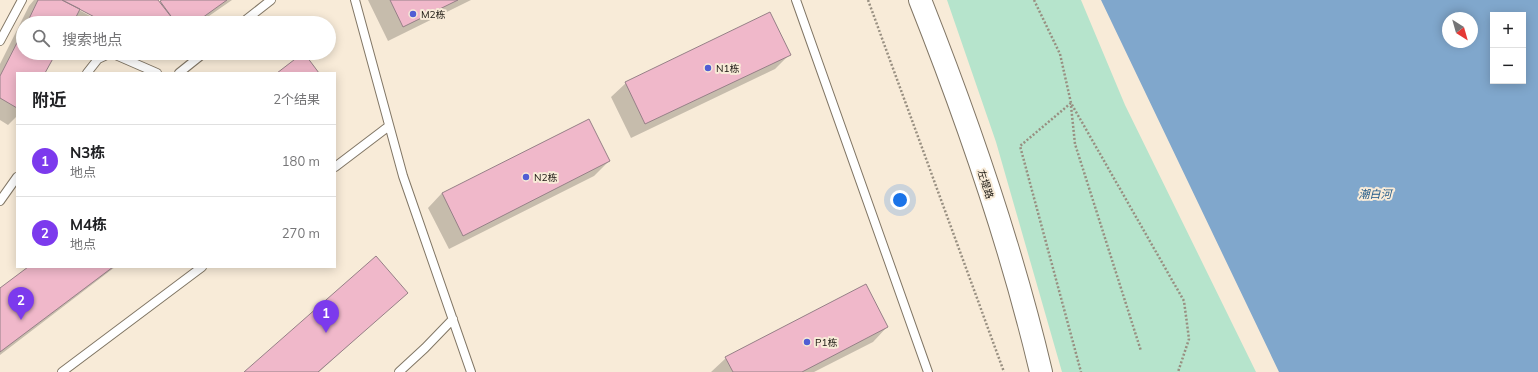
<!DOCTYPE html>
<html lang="zh">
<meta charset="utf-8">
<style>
:root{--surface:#fff;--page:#f2f2f2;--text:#202124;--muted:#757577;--line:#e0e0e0;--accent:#7c3aed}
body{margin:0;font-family:Mulish,"Noto Sans SC",sans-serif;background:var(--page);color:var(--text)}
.controls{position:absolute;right:12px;top:12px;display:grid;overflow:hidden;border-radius:0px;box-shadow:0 2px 10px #0003}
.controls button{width:36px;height:36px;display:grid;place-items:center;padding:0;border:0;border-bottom:1px solid var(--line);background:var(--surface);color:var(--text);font:20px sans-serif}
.compass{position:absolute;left:1442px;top:12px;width:36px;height:36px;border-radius:50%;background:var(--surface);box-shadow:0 2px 10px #0003;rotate:143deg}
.you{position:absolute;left:900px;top:200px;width:14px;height:14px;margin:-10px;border:3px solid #fff;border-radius:50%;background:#1a73e8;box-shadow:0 0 0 6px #1a73e833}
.badge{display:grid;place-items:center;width:26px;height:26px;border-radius:50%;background:var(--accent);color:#fff;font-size:13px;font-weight:700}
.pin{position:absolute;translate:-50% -33px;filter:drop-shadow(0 1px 2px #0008)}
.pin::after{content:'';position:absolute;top:21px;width:14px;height:12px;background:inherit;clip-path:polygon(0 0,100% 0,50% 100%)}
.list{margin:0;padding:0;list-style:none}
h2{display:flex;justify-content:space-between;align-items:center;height:52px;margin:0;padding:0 16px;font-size:17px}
h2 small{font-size:13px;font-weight:400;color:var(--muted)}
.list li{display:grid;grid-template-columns:26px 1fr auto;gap:12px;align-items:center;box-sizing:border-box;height:72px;padding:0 16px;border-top:1px solid var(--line)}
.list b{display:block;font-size:15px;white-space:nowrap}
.list p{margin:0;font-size:13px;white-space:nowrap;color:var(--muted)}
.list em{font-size:13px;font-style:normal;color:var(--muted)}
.icon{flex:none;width:22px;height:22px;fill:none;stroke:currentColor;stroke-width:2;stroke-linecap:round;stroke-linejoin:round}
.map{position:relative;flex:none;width:1538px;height:372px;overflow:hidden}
.search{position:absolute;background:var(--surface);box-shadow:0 2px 10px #0003;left:16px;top:16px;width:320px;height:44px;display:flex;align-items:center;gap:10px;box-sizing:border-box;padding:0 14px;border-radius:22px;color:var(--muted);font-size:15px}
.panel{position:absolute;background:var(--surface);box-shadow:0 2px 10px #0003;left:16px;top:72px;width:320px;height:196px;border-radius:0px}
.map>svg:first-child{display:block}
</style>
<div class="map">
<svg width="1538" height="372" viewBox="0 0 1538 372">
<rect width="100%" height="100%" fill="#f8ebd8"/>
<!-- green -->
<path fill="#b6e4cc" d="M 947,0 L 1081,0 L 1125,105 L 1256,372 L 1062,372 L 996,142 Z"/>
<!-- water -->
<path fill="#80a7cc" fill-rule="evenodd" d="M 1101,0 L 1538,0 L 1538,372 L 1279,372 ZM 1493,15 L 1523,15 L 1523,81 L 1493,81 ZM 1448,18 L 1472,18 L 1472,42 L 1448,42 Z"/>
<!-- shadow -->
<path fill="#0003" d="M 34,0 L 156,0 L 160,3 L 164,0 L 232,0 L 199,23 L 108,23 L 79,8 L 79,10 L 103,23 L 75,23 L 72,21 L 71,23 L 23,23 L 23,53 L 55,53 L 44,73 L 17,73 L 17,116 L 8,125 L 0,120 L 0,64 L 29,6 Z
M 368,0 L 471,0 L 388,41 Z
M 133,53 L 153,53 L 144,59 Z
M 790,54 L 775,69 L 631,138 L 611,97 L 626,83 Z
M 609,161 L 594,176 L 449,249 L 428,208 L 442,193 Z
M 29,267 L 115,267 L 0,355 L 0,289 Z
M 406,293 L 319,372 L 246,372 Z
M 887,327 L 873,342 L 814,372 L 711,372 L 726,358 Z"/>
<!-- building -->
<path fill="#f0b8ca" stroke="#968087" d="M 38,0 L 62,0 L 80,9 L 73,23 L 27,23 Z
M 62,0 L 158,0 L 176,23 L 106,23 Z
M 162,0 L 227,0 L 195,23 L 176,23 L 160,1 Z
M 390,0 L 458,0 L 403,27 Z
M 770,12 L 791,55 L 645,124 L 625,82 Z
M 23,31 L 23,53 L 56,53 L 45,73 L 17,73 L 17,108 L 0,98 L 0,76 Z
M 304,53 L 319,73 L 277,73 L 303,53 Z
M 589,119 L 610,161 L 463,236 L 442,193 Z
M 376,256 L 408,293 L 318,372 L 244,372 Z
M 28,267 L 113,267 L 0,352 L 0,288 Z
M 866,284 L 888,327 L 802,372 L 733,372 L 725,357 Z"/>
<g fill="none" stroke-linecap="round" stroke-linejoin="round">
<!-- lane casing -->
<g stroke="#817665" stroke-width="10">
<path id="lane" d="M 355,0 L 403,176 L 471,372
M 796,0 L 928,372
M 242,23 L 271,0
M 0,41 L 22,0
M 87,73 L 98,59 L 111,53 L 157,73
M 179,73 L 204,53
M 335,167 L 389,126
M 0,201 L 17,177
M 62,372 L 202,267
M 399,372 L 425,348 L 453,319"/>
</g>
<!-- secondary casing -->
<g stroke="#817665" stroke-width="24">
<path id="secondary" d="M 920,0 C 968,121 1011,245 1041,372"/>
</g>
<!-- path -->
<path stroke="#988f81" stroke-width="2.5" stroke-dasharray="2 2" stroke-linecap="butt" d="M 868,0 L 1004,372
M 1034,0 L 1060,54 L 1071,103 L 1184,301 L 1189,339 L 1178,372
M 1071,103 L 1020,146 L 1081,372
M 1071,106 L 1075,144 L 1141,351"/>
<!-- lane -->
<use href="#lane" stroke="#fff" stroke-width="8"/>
<!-- secondary -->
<use href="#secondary" stroke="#fff" stroke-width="22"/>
</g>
<!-- markers -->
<g fill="#505ed4" stroke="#f8ebd8" stroke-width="1.5">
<circle cx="413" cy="14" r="4"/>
<circle cx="708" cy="68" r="4"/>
<circle cx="526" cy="177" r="4"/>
<circle cx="807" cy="342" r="4"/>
</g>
<g text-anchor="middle" stroke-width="4" stroke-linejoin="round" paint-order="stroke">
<!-- poi labels -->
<g font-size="10" fill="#19150f" stroke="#f8ebd8" text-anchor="start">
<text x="421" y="18">M2栋</text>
<text x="716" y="72">N1栋</text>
<text x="534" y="181">N2栋</text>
<text x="815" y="346">P1栋</text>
</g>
<!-- street labels -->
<g font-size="10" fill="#19150f" stroke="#f8ebd8">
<text transform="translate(986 184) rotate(72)" y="4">左堤路</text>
</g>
<!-- water labels -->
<g font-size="11" font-style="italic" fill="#1b5686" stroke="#f8ebd8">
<text x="1375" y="198">潮白河</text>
</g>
</g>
</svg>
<div class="controls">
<button>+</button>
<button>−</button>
</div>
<svg class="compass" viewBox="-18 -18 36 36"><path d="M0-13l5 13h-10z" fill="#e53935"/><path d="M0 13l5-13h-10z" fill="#757577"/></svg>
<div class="you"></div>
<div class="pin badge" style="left:326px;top:333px">1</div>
<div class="pin badge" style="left:21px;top:320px">2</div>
<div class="search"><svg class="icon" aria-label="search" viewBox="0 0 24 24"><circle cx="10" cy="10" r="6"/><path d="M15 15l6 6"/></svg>搜索地点</div>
<section class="panel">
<h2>附近<small>2个结果</small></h2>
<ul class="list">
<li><span class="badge">1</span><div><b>N3栋</b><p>地点</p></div><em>180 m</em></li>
<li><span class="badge">2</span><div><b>M4栋</b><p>地点</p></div><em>270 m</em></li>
</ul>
</section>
</div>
